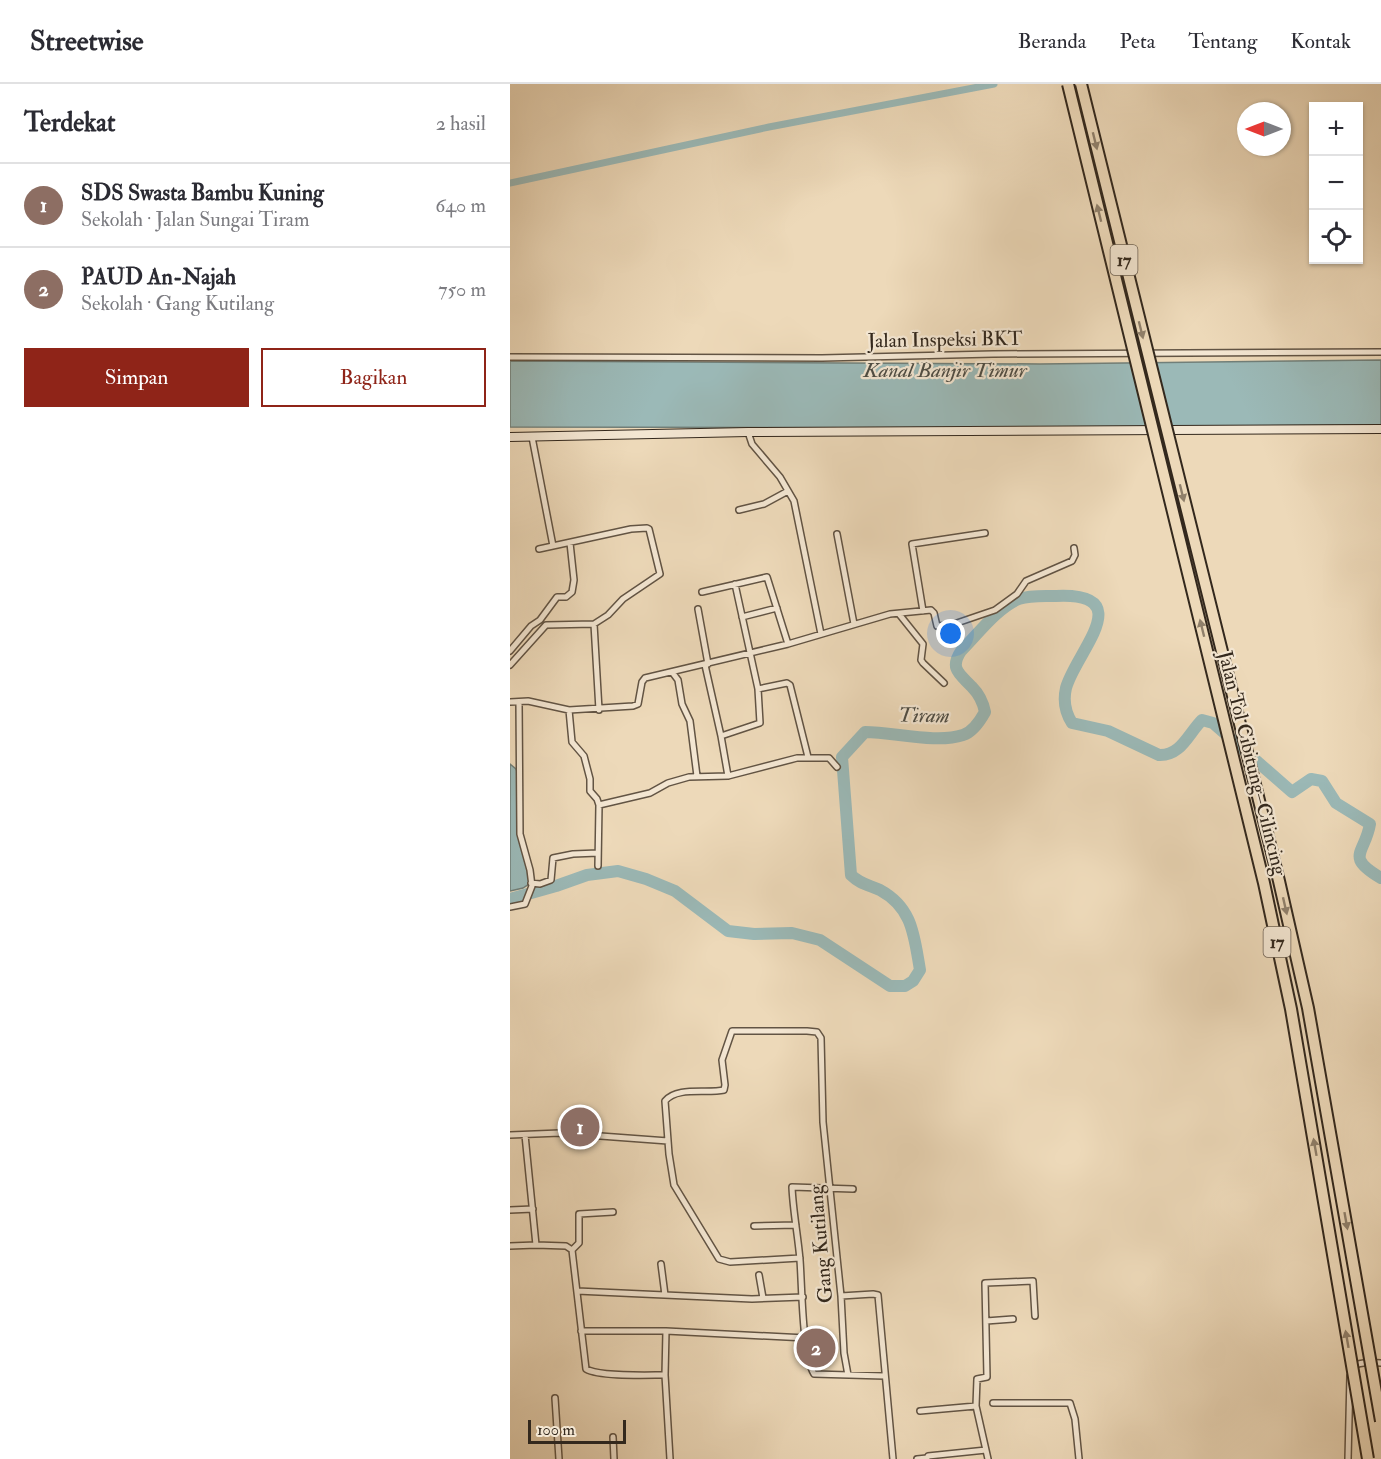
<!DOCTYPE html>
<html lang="id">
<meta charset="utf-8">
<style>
:root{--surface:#fff;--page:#f7f7f7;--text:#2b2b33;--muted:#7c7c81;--line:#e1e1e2;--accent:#8f2418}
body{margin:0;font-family:"IM FELL Double Pica",serif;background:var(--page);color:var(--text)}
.controls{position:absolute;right:18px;top:18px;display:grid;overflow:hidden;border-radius:0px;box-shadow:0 2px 4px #0004}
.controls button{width:54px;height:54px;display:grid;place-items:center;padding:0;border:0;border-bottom:2px solid var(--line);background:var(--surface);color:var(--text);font:30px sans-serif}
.compass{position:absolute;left:727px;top:18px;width:54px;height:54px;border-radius:50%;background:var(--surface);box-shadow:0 2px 4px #0004;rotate:270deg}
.scale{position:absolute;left:18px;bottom:15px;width:98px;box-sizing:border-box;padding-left:6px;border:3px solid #33281d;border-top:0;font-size:16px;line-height:21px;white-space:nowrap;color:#33281d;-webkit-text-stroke:4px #f3e6d2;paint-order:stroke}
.you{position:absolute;left:441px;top:550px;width:21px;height:21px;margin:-15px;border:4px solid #fff;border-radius:50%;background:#1a73e8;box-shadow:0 0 0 9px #1a73e833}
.badge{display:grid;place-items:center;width:39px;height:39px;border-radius:50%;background:var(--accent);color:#fff;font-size:20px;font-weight:700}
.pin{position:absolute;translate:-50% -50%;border:3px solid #fff;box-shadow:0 2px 6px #0006}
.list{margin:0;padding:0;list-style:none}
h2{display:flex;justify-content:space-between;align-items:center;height:78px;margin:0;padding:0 24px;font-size:26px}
h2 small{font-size:20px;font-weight:400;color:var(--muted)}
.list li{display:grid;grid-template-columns:39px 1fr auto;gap:18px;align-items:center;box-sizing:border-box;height:84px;padding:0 24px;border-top:2px solid var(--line)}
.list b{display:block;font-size:22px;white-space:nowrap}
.list p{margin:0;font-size:20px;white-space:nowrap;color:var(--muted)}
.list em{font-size:20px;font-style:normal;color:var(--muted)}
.actions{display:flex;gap:12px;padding:18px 24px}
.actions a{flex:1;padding:14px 0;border:2px solid var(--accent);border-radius:0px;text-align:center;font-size:21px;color:var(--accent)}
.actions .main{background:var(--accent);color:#fff}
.icon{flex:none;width:33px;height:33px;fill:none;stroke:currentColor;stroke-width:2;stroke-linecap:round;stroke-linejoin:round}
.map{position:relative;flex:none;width:871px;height:1375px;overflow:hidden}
header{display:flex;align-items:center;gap:36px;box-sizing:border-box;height:84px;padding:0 30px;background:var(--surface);border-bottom:2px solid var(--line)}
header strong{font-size:28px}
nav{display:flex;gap:33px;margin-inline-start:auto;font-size:21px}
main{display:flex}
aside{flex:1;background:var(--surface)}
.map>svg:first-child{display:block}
</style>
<header>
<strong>Streetwise</strong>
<nav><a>Beranda</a><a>Peta</a><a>Tentang</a><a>Kontak</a></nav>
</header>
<main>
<aside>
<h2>Terdekat<small>2 hasil</small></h2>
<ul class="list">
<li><span class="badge" style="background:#8d6e63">1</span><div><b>SDS Swasta Bambu Kuning</b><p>Sekolah · Jalan Sungai Tiram</p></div><em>640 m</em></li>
<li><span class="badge" style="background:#8d6e63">2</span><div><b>PAUD An-Najah</b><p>Sekolah · Gang Kutilang</p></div><em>750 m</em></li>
</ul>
<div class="actions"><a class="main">Simpan</a><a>Bagikan</a></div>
</aside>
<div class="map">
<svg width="871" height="1375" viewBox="0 0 871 1375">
<rect width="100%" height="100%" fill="#edd9b9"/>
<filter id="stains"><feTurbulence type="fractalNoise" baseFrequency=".00333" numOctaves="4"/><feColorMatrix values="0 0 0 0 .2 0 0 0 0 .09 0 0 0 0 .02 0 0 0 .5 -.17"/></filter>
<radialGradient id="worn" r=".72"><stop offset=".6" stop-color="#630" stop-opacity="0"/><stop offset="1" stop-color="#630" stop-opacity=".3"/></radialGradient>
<!-- water -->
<path fill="#9bb9b7" stroke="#717f79" stroke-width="1.5" d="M 871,276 L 871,341 L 417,344 L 0,343 L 0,277 L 530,280 Z
M 0,680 L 6,685 L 8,690 L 8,731 L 20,794 L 19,800 L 13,804 L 0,807 Z"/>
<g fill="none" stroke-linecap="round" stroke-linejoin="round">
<!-- canal -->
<path stroke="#9bb9b7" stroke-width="7" d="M 0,99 L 259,43 L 484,0"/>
<!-- river -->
<path stroke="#9bb9b7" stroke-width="12" d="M 0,815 L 46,802 L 77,791 L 108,787 L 136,795 L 165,807 L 218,847 L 244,850 L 282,849 L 310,856 L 380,902 L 395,902 L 403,897 L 410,886 C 404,852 403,824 370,806 C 359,801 350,800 341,791 L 332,673 L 355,648 C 384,648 426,660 453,651 C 463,648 470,637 475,628 C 473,618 469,610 462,603 C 450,590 439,585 451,567 C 467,551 488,523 509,515 C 520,511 534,512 546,512 C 630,508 565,569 556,604 C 553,617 555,628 562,639 L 598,647 L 649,671 C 671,672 678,650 692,636 L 703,639 L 782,708 L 801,695 L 812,697 L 826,719 L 860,740 C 855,770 834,772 871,794"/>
<!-- street casing -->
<g stroke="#625444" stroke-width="8">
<path id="street" d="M 0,273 L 312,274 L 483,270 L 871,268
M 238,348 L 242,360 L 270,393 L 284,417 L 311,550
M 22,353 L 43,462
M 229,426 L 254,420 L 278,407
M 327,450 L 344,540
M 225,500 L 248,605 L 277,599 L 280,601 L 298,673
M 192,508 L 257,493 L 278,560
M 188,525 L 198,580
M 413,527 L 402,460 L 475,449
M 389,530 L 413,560 L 411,576 L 413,579 L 434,599
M 232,533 L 267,524
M 84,540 L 89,626
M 0,567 L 21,542 L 30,536 L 47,513 L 56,513 L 62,508 L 64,496 L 60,459
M 0,581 L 36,541 L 84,540 L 98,531 L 113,515 L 150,490 L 139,445 L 137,444 L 121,445 L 29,465
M 195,581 L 211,652
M 162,588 L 168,596 L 172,620 L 180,637 L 187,692
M 0,618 L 18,617 L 59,626 L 123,622 L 128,620 L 132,598 L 135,594 L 278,560 L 380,530 L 421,526 L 424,529 L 427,542 L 441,541 L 485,526 L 507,510 L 516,497 L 562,477 L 565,471 L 564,464
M 59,626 L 62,658 L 74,672 L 80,695 L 80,707 L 87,715 L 89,721 L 88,782
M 218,692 L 211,652 L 250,639 L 248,605
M 89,721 L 140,709 L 158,699 L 179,693 L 218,692 L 287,674 L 319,674 L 327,683
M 21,799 L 30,800 L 41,796 L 43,774 L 63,770 L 88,769
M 0,823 L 15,820 L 22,802 L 20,786 L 10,750 L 9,618
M 0,1051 L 50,1049 L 158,1057
M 15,1051 L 26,1161 L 56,1162 L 62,1166 L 76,1285 C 90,1293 137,1291 155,1291 L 160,1375
M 343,1105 L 282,1103 C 283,1127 288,1152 290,1176 C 292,1202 292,1270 304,1290 L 374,1292
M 0,1126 L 23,1125
M 244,1142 L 286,1141
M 0,1162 L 26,1161
M 62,1166 L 69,1159 L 69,1130 L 103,1128
M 290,1174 L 220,1178 L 209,1175 L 164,1101 L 159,1070 L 155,1017 C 167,1002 197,1010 214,1006 L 215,1001 L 212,976 L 222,947 L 297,947 L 307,948 L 311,954 L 313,1038 L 331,1212 L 334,1269 L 338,1291
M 151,1180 L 155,1211
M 249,1191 L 253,1214
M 67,1207 L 242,1215 L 293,1213
M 331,1212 L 363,1210 L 368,1211 L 383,1375
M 476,1237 L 503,1235
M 71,1247 L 156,1247 L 296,1254
M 841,1283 C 849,1278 861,1278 871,1279
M 155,1291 L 156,1247
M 45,1314 L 49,1375
M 483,1319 L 560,1319 L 565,1335 L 569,1375
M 466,1322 L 467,1295 L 477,1293 L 475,1199 L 523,1197 L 525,1232
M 410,1327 L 466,1322 L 478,1375
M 103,1353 L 104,1375
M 407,1375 L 417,1374 L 418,1372 L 476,1366
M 838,1375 L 840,1292"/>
</g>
<!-- secondary casing -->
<g stroke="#33281d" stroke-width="10">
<path id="secondary" d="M 0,353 L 238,348 L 871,345"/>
</g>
<!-- street -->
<use href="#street" stroke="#f3e6d2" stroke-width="5"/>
<!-- secondary -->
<use href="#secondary" stroke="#f3e6d2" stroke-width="8"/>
<!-- highway-bridge casing -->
<g stroke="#33281d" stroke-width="14" stroke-linecap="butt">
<path id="highway-bridge" d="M 558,0 L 754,799 L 781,925 L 858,1375
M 571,0 L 769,797 L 798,924 L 871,1337"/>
</g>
<!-- highway-bridge -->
<use href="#highway-bridge" stroke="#edd9b9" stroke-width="10"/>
</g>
<!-- one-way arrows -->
<defs><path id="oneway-solid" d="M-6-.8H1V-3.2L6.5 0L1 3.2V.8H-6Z" transform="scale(1.5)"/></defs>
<g fill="#90806b">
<use href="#oneway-solid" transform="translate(585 57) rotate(76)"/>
<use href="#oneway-solid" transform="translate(589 129) rotate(-104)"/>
<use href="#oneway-solid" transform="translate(631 246) rotate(76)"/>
<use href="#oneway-solid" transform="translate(672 409) rotate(76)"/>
<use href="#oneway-solid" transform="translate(692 544) rotate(-104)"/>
<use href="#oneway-solid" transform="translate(775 822) rotate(77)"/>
<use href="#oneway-solid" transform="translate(805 1063) rotate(-100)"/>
<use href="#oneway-solid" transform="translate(836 1137) rotate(80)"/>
<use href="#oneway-solid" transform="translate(837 1255) rotate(-100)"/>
</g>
<g text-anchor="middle" stroke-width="4.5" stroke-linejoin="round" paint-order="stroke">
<!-- shield labels -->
<g fill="#f3e6d2" stroke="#6d6153" stroke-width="1.5">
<rect x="600.5" y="161" width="27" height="30" rx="4.5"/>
<rect x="753.5" y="843" width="27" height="30" rx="4.5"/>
</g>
<g font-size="18" font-weight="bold" fill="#33281d">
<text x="614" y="182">17</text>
<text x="767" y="864">17</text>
</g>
<!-- street labels -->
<g font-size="20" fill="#33281d" stroke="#f3e6d2">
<text transform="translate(435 255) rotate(-1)" y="7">Jalan Inspeksi BKT</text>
<text transform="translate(743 679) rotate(76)" y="7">Jalan Tol Cibitung–Cilincing</text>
<text transform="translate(310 1160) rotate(-95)" y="7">Gang Kutilang</text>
</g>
<!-- water labels -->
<g font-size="21" font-style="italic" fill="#4d4c44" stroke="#f3e6d2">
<text x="435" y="293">Kanal Banjir Timur</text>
<text transform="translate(414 631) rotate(1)" y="7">Tiram</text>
</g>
</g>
<rect width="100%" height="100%" filter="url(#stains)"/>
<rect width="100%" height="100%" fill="url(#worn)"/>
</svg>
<div class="controls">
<button>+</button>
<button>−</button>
<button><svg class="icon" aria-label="locate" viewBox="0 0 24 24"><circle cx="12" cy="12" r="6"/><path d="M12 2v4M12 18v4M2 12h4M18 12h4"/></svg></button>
</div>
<svg class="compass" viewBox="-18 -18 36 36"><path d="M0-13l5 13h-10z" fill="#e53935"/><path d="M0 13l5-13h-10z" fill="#7c7c81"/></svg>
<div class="scale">100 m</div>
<div class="you"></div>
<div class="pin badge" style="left:70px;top:1043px;background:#8d6e63">1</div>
<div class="pin badge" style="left:306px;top:1264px;background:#8d6e63">2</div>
</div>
</main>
